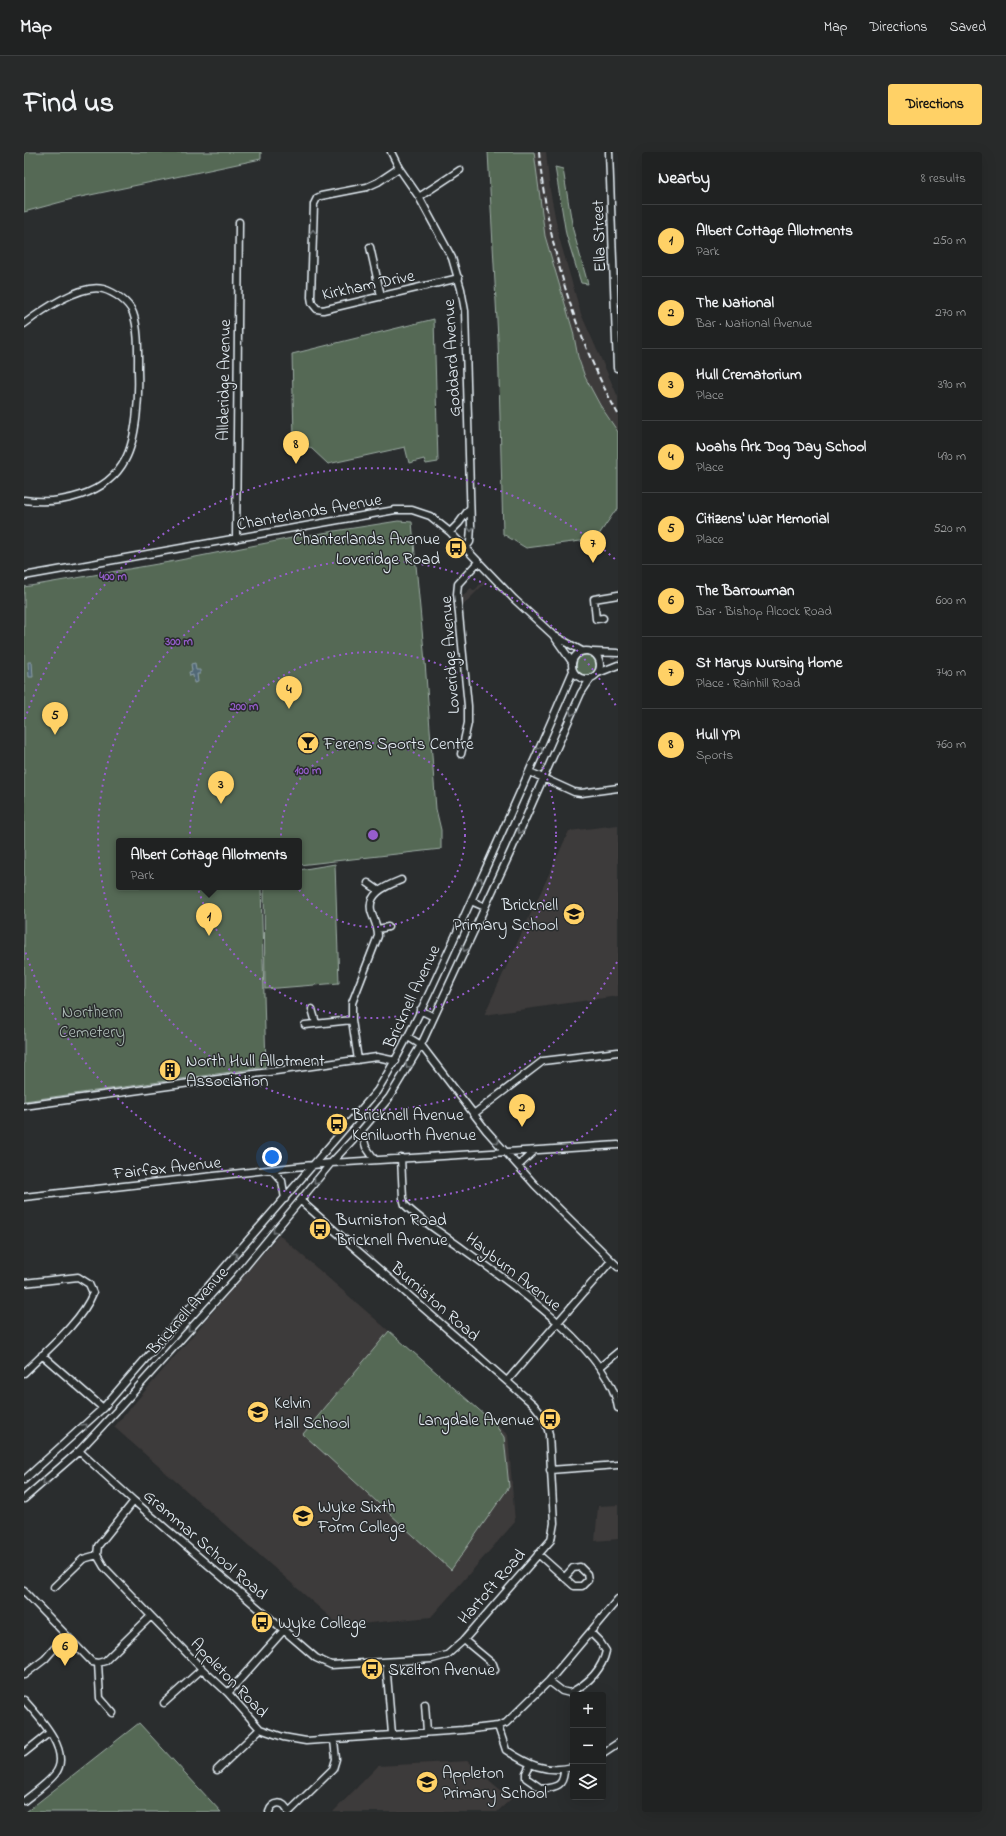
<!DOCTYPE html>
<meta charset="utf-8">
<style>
:root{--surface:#202222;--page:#282a2a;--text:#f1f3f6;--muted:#a2a4a5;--line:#3d3f40;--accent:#ffd166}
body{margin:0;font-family:"Indie Flower",sans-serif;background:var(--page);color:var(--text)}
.controls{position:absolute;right:12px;bottom:12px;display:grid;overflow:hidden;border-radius:4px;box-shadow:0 4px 16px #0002}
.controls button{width:36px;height:36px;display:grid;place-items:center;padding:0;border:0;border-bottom:1px solid var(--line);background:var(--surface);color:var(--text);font:20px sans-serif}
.you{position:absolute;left:248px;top:1005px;width:14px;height:14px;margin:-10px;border:3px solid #fff;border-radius:50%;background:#1a73e8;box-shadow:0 0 0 6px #1a73e833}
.badge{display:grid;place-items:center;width:26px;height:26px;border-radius:50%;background:var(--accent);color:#111;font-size:13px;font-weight:700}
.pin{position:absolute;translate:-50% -33px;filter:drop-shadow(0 1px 2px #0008)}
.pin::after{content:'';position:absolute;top:21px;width:14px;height:12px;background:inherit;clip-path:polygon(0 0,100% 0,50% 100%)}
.popup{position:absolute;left:92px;top:686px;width:186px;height:52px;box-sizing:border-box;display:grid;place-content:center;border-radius:4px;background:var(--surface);filter:drop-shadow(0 1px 3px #0005);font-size:13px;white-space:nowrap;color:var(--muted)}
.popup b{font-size:15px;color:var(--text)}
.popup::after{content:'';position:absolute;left:50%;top:100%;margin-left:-8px;border:8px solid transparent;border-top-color:var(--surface)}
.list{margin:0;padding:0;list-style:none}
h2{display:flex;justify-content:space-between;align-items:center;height:52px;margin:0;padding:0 16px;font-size:17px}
h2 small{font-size:13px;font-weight:400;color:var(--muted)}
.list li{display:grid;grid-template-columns:26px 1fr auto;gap:12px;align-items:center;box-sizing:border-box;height:72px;padding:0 16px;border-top:1px solid var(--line)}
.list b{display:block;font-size:15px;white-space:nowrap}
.list p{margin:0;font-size:13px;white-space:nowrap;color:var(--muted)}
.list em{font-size:13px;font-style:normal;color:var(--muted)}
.icon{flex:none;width:22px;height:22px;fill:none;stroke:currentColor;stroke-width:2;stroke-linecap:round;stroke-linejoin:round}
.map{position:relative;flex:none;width:594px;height:1660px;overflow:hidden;border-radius:4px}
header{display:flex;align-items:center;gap:24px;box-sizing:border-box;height:56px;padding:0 20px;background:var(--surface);border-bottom:1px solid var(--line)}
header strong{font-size:19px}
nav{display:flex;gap:22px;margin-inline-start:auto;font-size:14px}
.intro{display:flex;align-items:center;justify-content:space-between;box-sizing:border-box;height:96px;padding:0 24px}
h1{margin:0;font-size:28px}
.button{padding:10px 18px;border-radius:4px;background:var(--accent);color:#111;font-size:14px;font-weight:700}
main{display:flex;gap:24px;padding:0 24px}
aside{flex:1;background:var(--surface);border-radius:4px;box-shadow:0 4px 16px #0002}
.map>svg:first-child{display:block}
</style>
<header>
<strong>Map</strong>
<nav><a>Map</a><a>Directions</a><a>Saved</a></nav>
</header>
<div class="intro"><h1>Find us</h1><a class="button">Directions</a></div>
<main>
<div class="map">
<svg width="594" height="1660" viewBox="0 0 594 1660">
<rect width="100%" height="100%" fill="#2a2d2e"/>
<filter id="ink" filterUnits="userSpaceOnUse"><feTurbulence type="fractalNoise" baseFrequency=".025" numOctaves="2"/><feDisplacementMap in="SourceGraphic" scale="8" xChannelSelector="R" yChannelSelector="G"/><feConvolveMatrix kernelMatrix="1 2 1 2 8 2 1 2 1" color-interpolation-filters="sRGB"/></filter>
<g filter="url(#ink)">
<!-- built -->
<path fill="#3d3a3a" d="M 510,0 L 522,0 L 526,38 L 535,85 L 557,162 L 594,245 L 594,280 L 576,253 L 561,225 L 554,205 L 549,179 L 521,84 Z
M 460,428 L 462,430 L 438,454 L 437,445 L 447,436 L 450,439 Z
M 594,673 L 594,844 L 460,863 L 545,679 Z
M 255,1083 L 484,1283 L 491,1370 L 407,1465 L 316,1474 L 90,1275 Z
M 594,1353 L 594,1387 L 571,1389 L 574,1354 Z
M 443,1609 L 487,1647 L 473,1660 L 309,1660 L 354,1614 Z"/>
<!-- green -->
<path fill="#556954" stroke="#9eada6" d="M 0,0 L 237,0 L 237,7 L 52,46 L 0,60 Z
M 464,0 L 510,0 L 521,84 L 549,179 L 554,205 L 561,225 L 576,253 L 594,280 L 594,357 L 591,359 L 572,387 L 502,396 L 479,382 L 474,187 Z
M 531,15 L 539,17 L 549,78 L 564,132 L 557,131 L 542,82 Z
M 410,167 L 414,310 L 402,312 L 400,307 L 385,311 L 381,295 L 304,312 L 288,297 L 270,285 L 268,202 Z
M 374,369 L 388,370 L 401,510 L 412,657 L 417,678 L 417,697 L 275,713 L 275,689 L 95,689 L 95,735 L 237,735 L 242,915 L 0,949 L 0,435 L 151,409 L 273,385 Z
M552 513a10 10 0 1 1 20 0a10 10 0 1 1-20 0Z
M 311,712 L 315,831 L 241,837 L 240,735 L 275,735 L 275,718 Z
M 365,1179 L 470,1271 L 480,1285 L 485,1335 L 427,1418 L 279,1282 Z
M 115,1571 L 197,1660 L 2,1660 Z"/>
<!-- water -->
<path fill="#516876" stroke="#8d9faa" d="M 4,510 L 8,510 L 9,525 L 5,525 Z
M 171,511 L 172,518 L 176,518 L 176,522 L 173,522 L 174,530 L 170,531 L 169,523 L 166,524 L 165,520 L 168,519 L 167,512 Z"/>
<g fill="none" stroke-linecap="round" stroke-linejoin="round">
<!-- minor casing -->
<g stroke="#e8f1f8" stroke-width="9">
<path id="minor" d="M 367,0 L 375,16 L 395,45 L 428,106 L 437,137 L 441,159 L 447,374 L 446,390 L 441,397
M 585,0 L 593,216
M 375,16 L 354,30 L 343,35 L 297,44 L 293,46 L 290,52 L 287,145 L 288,151 L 293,157 L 299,158 L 435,126
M 395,45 L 436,18
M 346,95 L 357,144
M 0,172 C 17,159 57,131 79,137 C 90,140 105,150 109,161 C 115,177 114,202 114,219 C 115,244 113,286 101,308 C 83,343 35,353 0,348
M 426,380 L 435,371 L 446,356
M 212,387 L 215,70
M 0,424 L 371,358 L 388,358 L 406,364 L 426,380 L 490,447 L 529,483 L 548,510
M 579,466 L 572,467 L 570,447 L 594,443
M 531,484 L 558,499
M548 513a14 14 0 1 1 28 0a14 14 0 1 1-28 0Z
M 569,500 L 594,501
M 574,521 L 594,513
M 437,602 L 444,571 L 444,554 L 433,442 L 434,432 L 454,410
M 506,620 L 550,640 L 557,641 L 594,636
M 344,731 L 354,738
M 447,749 L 461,755
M 354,777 L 364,775
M 288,857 L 292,871
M 396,858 L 410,865
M 281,873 L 328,868
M 384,885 L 397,893 L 462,978 L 511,1033 L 594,1115
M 334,908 L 328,868 L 328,851 L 354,784 C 354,776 351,770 348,762 C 341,742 362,734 377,728
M 0,954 L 353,905 L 372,909
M 451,961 L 519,909 L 594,900
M 337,979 L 342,995 L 351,1008
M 377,1006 L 379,1046 L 381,1053 C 394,1066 410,1076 425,1087 C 472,1121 587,1197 594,1256
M 494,1014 L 509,1000
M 248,1018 L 258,1029 L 261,1047
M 0,1045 L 307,1011 L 594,993
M 0,1131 L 54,1125 L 65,1132 L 69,1141 C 58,1169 22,1199 0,1221
M 18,1203 L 79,1256
M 576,1215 L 594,1200
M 483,1229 L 587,1109
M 55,1299 L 110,1349 L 292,1506 L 307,1513 L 408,1507 L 423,1503 L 440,1488 L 527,1388 L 530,1371 L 525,1282 L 521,1267 L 510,1253 L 277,1049
M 526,1318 L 594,1313
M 0,1328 L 79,1256 L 353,939 C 392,876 421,806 452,738 C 485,665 518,592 549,519
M 0,1347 L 55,1299 L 97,1254 L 212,1126 L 307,1011 L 337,979 L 365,946 L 397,893 L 487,699 L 557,541 L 567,526
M 110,1349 L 74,1394 L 73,1403 L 80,1415 L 178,1517 L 204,1541 L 236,1577 L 259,1585 L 282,1589 L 439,1578 L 474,1574 L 482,1571 L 525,1529 L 594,1447
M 514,1402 L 550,1434 L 558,1434 L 564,1428 L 563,1422 L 556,1415 L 549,1416 L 541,1425
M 30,1435 L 59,1407 L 73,1403
M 0,1439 L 68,1510 L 74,1511 L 81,1509 L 127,1464
M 440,1488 L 469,1512 L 471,1518
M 362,1510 L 368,1582
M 74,1511 L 76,1546 L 89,1561
M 0,1523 L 21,1507 L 42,1483
M 525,1529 L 538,1539 L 546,1541 C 563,1532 578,1518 582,1499 L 576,1490 L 567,1481
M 204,1541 L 260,1478
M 0,1548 C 14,1564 49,1600 31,1622 C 23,1632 10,1641 0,1649
M 140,1551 L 178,1517
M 401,1552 L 403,1580
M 474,1574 L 482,1598 C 503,1612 522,1622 549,1615
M 0,1601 L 25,1581
M 579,1601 L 594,1591
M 506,1613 L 502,1621 L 502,1626 L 518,1637 C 533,1635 540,1634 540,1617
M 193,1618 L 236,1577
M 245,1660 C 248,1649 261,1648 264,1660
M 265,1660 L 309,1617 L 312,1607 L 310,1588"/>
</g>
<!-- minor -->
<use href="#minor" stroke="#2a2d2e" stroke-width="6"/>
<!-- rail -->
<path stroke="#e8f1f8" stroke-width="2" stroke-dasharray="6 3" stroke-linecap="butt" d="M 515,0 C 523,90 550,183 594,262"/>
</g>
<!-- one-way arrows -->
<defs><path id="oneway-chevron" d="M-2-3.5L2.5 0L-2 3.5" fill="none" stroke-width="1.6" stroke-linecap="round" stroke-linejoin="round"/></defs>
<g stroke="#6c7275">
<use href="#oneway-chevron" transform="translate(289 80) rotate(-88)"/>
<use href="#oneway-chevron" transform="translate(342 148) rotate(166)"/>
<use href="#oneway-chevron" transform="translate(447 377) rotate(90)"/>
<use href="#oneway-chevron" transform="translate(548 561) rotate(114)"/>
<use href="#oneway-chevron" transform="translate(516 597) rotate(-67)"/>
<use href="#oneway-chevron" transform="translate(496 679) rotate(114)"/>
<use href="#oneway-chevron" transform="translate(456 728) rotate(-65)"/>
<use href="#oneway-chevron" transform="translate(441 797) rotate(115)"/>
<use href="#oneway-chevron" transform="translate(384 914) rotate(121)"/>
<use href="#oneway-chevron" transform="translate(473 989) rotate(47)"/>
<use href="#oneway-chevron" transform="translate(292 1030) rotate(129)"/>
<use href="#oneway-chevron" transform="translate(251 1079) rotate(131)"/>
<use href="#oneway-chevron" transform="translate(211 1103) rotate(-47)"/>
<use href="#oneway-chevron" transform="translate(166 1177) rotate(133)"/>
<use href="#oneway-chevron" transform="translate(61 1274) rotate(-45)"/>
<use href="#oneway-chevron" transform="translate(21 1330) rotate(138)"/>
</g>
</g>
<!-- distance rings -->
<g fill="none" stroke="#965dcd" stroke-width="2" stroke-dasharray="2 4">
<circle cx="349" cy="683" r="92"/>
<circle cx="349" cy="683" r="183"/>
<path d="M593 810A275 275 0 1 1 593 556"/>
<path d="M592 958A367 367 0 0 1 1 799M1 567A367 367 0 0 1 592 408"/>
</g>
<!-- icons -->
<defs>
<g id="bus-disc" transform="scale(1.15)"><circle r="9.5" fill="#ffd166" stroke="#2a2d2e"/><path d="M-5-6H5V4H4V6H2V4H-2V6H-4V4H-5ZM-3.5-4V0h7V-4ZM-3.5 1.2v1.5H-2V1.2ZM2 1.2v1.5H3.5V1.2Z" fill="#111"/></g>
<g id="bar-disc" transform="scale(1.15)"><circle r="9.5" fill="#ffd166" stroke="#2a2d2e"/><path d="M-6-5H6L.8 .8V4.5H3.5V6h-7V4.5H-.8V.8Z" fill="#111"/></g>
<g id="school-disc" transform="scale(1.15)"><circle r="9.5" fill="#ffd166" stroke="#2a2d2e"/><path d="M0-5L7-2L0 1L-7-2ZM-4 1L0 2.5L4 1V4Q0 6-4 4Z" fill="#111"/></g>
<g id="building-disc" transform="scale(1.15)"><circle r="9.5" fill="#ffd166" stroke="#2a2d2e"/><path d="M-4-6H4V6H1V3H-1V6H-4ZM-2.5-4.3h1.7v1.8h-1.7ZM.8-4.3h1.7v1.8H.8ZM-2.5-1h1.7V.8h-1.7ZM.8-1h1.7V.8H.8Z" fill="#111"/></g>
<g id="university-disc" transform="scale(1.15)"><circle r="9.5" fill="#ffd166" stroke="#2a2d2e"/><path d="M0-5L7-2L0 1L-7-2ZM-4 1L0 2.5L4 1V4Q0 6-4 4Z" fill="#111"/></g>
</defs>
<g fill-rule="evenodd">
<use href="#bus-disc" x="432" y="396"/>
<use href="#bar-disc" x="284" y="591"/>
<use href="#school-disc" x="550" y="762"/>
<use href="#building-disc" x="146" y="918"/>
<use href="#bus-disc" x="313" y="972"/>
<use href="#bus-disc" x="296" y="1077"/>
<use href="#school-disc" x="234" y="1260"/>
<use href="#bus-disc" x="526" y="1267"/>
<use href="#university-disc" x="279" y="1364"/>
<use href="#bus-disc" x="238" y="1470"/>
<use href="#bus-disc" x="348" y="1517"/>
<use href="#school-disc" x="403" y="1630"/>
</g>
<g text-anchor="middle" stroke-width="3" stroke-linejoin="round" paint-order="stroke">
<!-- street labels -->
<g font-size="17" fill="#e8f1f8" stroke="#2a2d2e">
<text transform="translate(574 84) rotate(-92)" y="6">Ella Street</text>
<text transform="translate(344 132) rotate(-12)" y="6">Kirkham Drive</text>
<text transform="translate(427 206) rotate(-93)" y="6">Goddard Avenue</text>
<text transform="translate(199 228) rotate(-89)" y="6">Allderidge Avenue</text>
<text transform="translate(285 359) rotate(-10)" y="6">Chanterlands Avenue</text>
<text transform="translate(425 503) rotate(-94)" y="6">Loveridge Avenue</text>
<text transform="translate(387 844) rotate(-65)" y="6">Bricknell Avenue</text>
<text transform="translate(143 1015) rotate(-6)" y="6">Fairfax Avenue</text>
<text transform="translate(490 1119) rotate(38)" y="6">Hayburn Avenue</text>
<text transform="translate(412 1149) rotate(41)" y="6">Burniston Road</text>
<text transform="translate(163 1158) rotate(-48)" y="6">Bricknell Avenue</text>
<text transform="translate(182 1392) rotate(41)" y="6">Grammar School Road</text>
<text transform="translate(467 1434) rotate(-49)" y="6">Hartoft Road</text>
<text transform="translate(206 1525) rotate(46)" y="6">Appleton Road</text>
</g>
<!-- poi labels -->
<g font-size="17" fill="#e8f1f8" stroke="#2a2d2e" text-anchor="start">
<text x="416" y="392" text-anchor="end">Chanterlands Avenue<tspan x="416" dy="20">Loveridge Road</tspan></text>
<text x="300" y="597">Ferens Sports Centre</text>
<text x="534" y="758" text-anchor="end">Bricknell<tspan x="534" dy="20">Primary School</tspan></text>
<text x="162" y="914">North Hull Allotment<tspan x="162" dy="20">Association</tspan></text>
<text x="328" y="968">Bricknell Avenue<tspan x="328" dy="20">Kenilworth Avenue</tspan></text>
<text x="312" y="1073">Burniston Road<tspan x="312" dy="20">Bricknell Avenue</tspan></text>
<text x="250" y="1256">Kelvin<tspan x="250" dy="20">Hall School</tspan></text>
<text x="510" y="1273" text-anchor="end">Langdale Avenue</text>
<text x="294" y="1360">Wyke Sixth<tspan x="294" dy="20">Form College</tspan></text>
<text x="254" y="1476">Wyke College</text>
<text x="364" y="1523">Skelton Avenue</text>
<text x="418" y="1626">Appleton<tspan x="418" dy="20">Primary School</tspan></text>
</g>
<!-- park labels -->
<g font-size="17" fill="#adbbb6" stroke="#2a2d2e">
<text x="68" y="865">Northern<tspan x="68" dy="20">Cemetery</tspan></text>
</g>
</g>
<circle cx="349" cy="683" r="6" fill="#965dcd" stroke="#2a2d2e" stroke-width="2"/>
<g font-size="12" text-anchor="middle" font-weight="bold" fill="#965dcd" stroke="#2a2d2e" stroke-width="3" stroke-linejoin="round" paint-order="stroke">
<text x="89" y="428">400 m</text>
<text x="155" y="493">300 m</text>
<text x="220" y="558">200 m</text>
<text x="284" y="622">100 m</text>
</g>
</svg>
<div class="controls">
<button>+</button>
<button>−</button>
<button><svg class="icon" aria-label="layers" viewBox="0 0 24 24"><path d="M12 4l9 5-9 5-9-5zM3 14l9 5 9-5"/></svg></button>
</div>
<div class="you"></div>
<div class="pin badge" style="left:185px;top:784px">1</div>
<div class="popup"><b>Albert Cottage Allotments</b>Park</div>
<div class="pin badge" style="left:498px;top:975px">2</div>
<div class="pin badge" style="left:197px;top:652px">3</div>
<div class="pin badge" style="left:265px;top:557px">4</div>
<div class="pin badge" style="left:31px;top:583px">5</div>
<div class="pin badge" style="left:41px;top:1514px">6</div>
<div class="pin badge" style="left:569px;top:411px">7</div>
<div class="pin badge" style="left:272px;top:312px">8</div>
</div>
<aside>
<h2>Nearby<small>8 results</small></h2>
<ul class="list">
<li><span class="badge">1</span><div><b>Albert Cottage Allotments</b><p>Park</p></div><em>250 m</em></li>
<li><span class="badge">2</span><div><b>The National</b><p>Bar · National Avenue</p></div><em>270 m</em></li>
<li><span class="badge">3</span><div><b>Hull Crematorium</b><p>Place</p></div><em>390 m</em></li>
<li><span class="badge">4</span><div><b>Noahs Ark Dog Day School</b><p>Place</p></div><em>490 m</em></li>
<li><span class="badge">5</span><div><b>Citizens' War Memorial</b><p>Place</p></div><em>520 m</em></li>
<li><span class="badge">6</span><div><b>The Barrowman</b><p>Bar · Bishop Alcock Road</p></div><em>600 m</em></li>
<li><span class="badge">7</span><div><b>St Marys Nursing Home</b><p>Place · Rainhill Road</p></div><em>740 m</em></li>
<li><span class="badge">8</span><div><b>Hull YPI</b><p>Sports</p></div><em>760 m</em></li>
</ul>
</aside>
</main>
